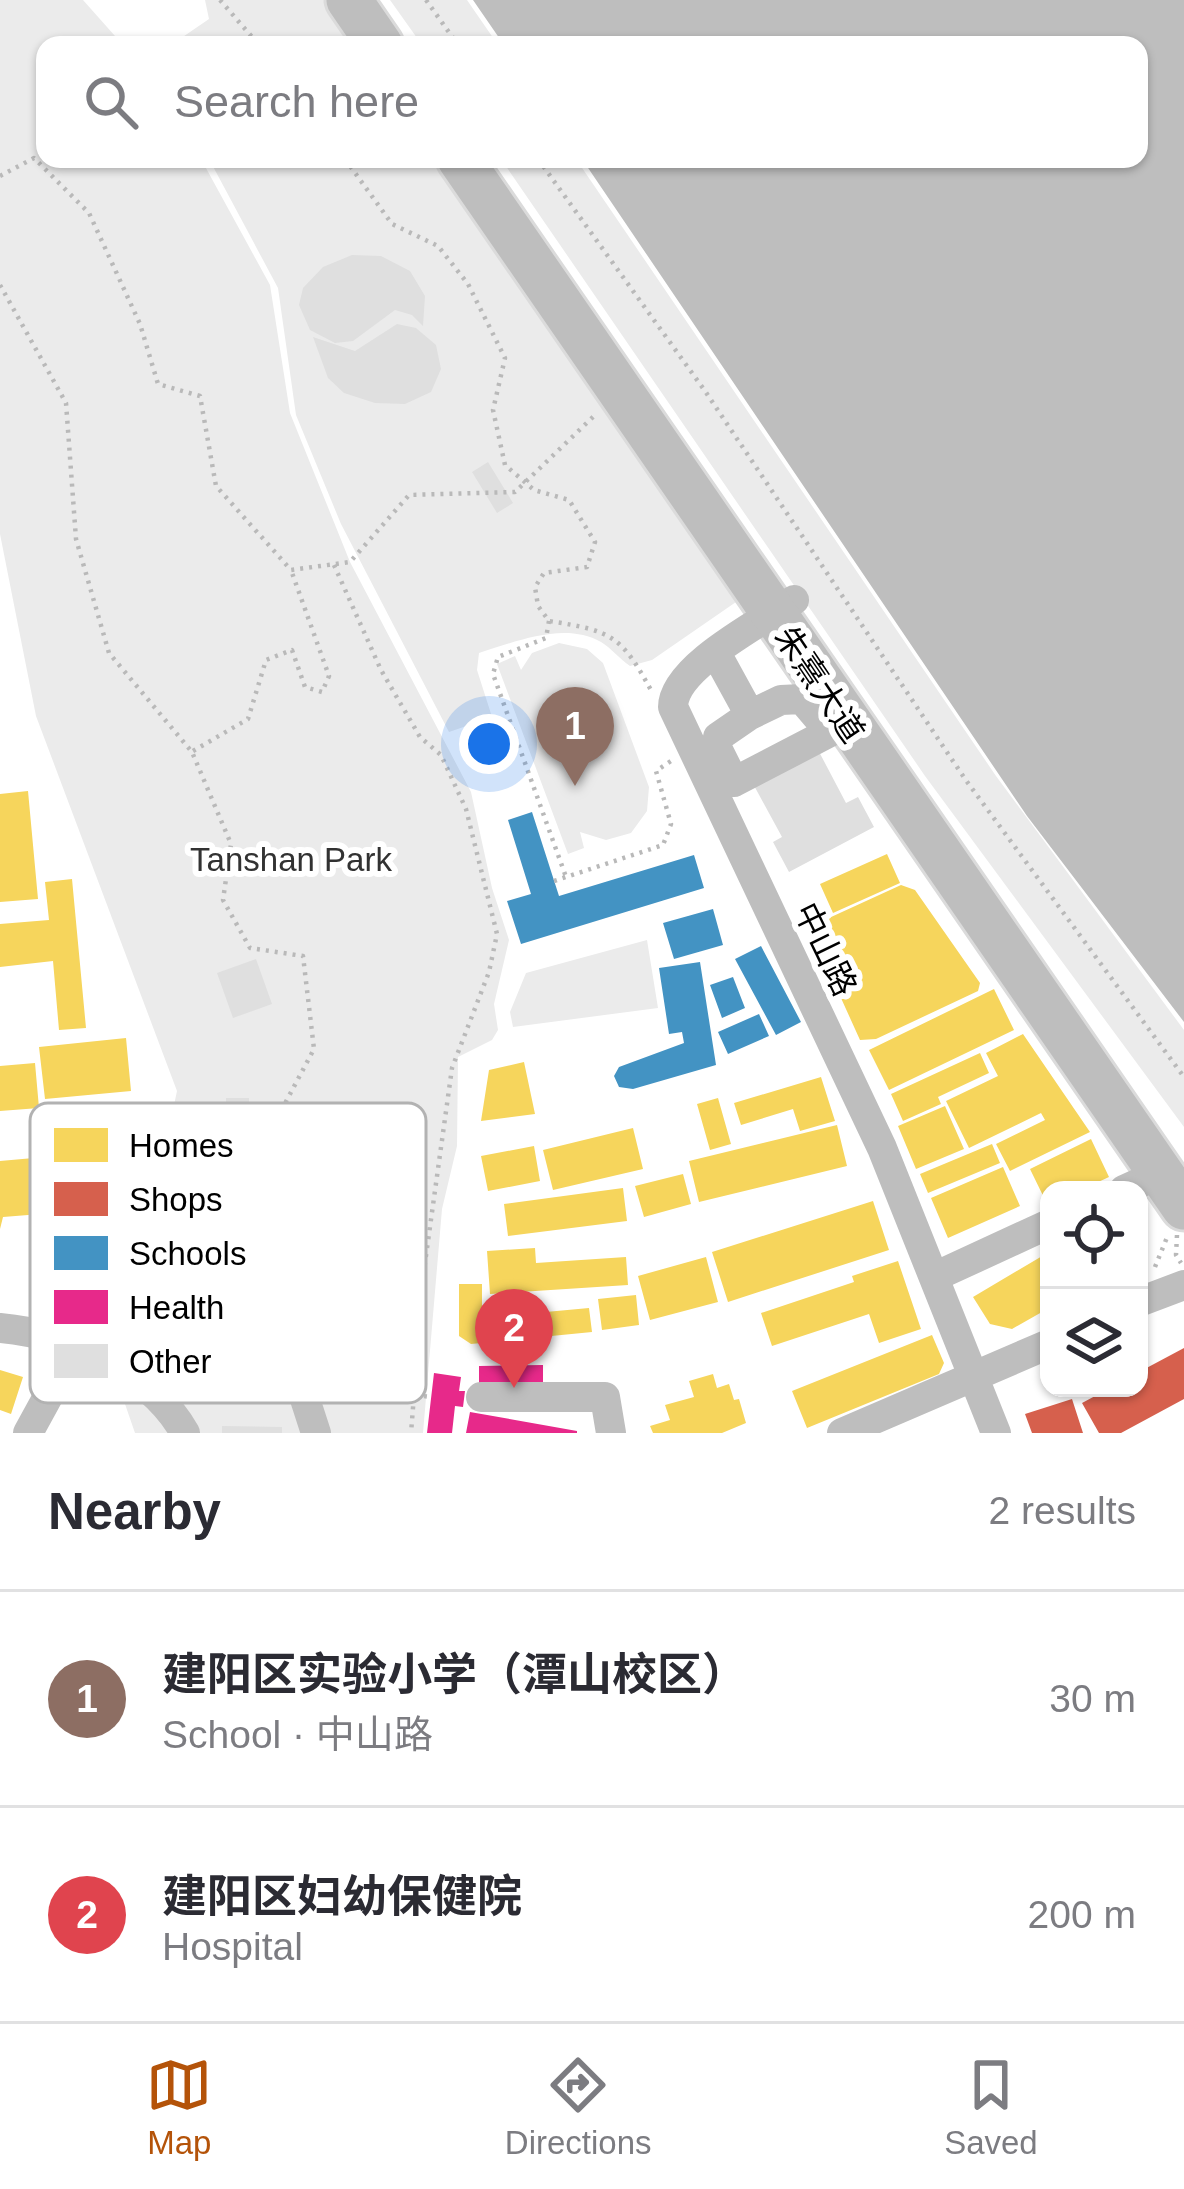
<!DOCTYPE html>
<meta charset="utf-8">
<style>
:root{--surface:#fff;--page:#f7f7f7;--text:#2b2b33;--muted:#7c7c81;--line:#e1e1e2;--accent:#b45309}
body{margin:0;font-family:Helvetica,"Noto Sans SC",sans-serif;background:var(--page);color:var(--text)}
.controls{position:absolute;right:36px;bottom:36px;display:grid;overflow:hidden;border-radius:24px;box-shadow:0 3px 9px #0004}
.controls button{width:108px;height:108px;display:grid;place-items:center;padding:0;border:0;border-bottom:3px solid var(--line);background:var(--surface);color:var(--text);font:60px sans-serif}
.you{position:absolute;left:489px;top:744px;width:42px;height:42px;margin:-30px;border:9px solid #fff;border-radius:50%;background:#1a73e8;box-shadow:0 0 0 18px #1a73e833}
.badge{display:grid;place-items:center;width:78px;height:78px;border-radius:50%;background:var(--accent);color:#fff;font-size:39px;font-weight:700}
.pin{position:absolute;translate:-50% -99px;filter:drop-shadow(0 3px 6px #0008)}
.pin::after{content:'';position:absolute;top:63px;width:42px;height:36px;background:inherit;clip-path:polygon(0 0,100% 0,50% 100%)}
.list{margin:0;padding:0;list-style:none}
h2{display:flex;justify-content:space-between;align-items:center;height:156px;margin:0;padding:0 48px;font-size:51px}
h2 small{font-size:39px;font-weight:400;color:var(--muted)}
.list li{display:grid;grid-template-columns:78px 1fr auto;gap:36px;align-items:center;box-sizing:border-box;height:216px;padding:0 48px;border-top:3px solid var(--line)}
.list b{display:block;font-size:45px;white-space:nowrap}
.list p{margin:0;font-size:39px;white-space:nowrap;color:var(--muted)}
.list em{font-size:39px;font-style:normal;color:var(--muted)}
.icon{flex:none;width:66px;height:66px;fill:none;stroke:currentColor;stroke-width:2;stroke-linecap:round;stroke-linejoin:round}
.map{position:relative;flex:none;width:1184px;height:1433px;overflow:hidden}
.search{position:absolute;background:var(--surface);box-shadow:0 3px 9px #0004;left:36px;right:36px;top:36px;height:132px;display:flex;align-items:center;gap:30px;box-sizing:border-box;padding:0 42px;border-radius:24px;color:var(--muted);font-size:45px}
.sheet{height:588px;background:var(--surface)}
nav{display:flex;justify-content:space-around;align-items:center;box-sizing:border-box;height:168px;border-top:3px solid var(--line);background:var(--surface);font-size:33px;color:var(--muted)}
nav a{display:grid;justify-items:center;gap:6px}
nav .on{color:var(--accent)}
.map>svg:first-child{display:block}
</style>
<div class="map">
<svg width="1184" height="1433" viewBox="0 0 1184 1433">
<rect width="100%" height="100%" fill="#fff"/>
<!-- green -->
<path fill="#ebebeb" d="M 0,0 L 83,0 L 123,45 L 45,45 L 45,159 L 201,159 L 270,285 L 290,413 L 350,562 L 471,792 L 492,888 L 509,940 L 494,1004 L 498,1030 L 492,1040 L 458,1057 L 457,1146 L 442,1209 L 423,1433 L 135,1433 L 106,1349 L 133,1296 L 177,1091 L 36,716 L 0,534 Z
M 205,0 L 336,0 L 369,45 L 171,45 L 209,19 Z
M 390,0 L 467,0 L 498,45 L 422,45 Z
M 209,159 L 447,159 L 739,594 L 736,602 L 652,660 L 630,666 C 620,659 611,648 601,642 C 564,621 515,642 479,653 L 477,670 L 492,717 L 449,732 L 341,524 L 296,415 L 278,288 Z
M 501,159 L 576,159 L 996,776 L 1184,1030 L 1184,1127 L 925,776 Z
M 559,643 L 587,649 L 603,663 L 649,787 L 647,811 L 631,833 L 606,840 L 580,832 L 584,848 L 568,854 L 497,664 L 515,656 L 521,670 L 532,653 Z
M 647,940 L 658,1008 L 513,1027 L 510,1012 L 526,973 Z"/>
<!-- water -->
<path fill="#bebebe" d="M 473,0 L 1184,0 L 1184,1022 L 1027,816 L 582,159 L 1139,159 L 1139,45 L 504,45 Z"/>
<!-- homes -->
<path fill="#f6d55c" d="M 28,791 L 38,899 L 0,902 L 0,794 Z
M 887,854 L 900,883 L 833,913 L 820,884 Z
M 72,879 L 86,1028 L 59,1030 L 53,961 L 0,967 L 0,924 L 49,920 L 45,882 Z
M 901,885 L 915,890 L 980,983 L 978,991 L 876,1039 L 860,1040 L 812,934 L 818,923 Z
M 994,989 L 1014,1030 L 889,1090 L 869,1050 Z
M 1023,1034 L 1090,1132 L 1010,1171 L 996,1144 L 1045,1120 L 1041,1113 L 969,1148 L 946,1101 L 998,1076 L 986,1053 Z
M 126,1038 L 131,1091 L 45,1099 L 39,1047 Z
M 980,1053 L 989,1073 L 938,1097 L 941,1104 L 903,1121 L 891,1094 Z
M 524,1062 L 535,1114 L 481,1121 L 489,1070 Z
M 35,1063 L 39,1108 L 0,1111 L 0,1066 Z
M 821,1077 L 835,1121 L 800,1131 L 793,1109 L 741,1125 L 734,1103 Z
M 718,1098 L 731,1144 L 710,1150 L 697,1104 Z
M 945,1106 L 964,1149 L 916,1169 L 898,1126 Z
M 837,1125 L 847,1166 L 699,1202 L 689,1161 Z
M 633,1128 L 643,1169 L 553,1190 L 543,1150 Z
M 1091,1139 L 1109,1177 L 1081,1190 L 1049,1190 L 1049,1208 L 1030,1169 Z
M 992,1144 L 1000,1163 L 928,1193 L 920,1174 Z
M 534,1146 L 540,1181 L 488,1191 L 481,1156 Z
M 112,1151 L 116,1208 L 3,1217 L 0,1229 L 0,1161 Z
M 1003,1167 L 1020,1206 L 948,1238 L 931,1198 Z
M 683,1174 L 691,1204 L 644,1217 L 635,1186 Z
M 623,1188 L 627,1221 L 508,1236 L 504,1204 Z
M 873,1201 L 889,1250 L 728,1302 L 712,1252 Z
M 535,1248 L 536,1263 L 626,1257 L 628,1285 L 490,1294 L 487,1251 Z
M 1049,1252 L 1049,1308 L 1012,1329 L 990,1324 L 973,1297 Z
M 706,1257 L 718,1302 L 650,1320 L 638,1276 Z
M 898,1261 L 921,1329 L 879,1343 L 869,1314 L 772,1346 L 761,1313 L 854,1282 L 852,1276 Z
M 459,1284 L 482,1284 L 482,1318 L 589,1308 L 592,1332 L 471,1344 L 459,1336 Z
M 636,1295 L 639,1325 L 602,1330 L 598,1299 Z
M 932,1335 L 944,1363 L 939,1374 L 807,1428 L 792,1391 Z
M 0,1370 L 23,1377 L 11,1414 L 0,1410 Z
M 713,1374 L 717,1388 L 729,1384 L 734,1400 L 739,1399 L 746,1423 L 722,1433 L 653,1433 L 650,1426 L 670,1420 L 665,1405 L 694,1397 L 689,1381 Z"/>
<!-- shops -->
<path fill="#d6604d" d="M 1184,1348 L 1184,1399 L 1121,1433 L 1099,1433 L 1082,1403 L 1110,1388 L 1139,1388 L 1139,1372 Z
M 1072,1399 L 1083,1433 L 1032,1433 L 1025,1414 Z"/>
<!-- schools -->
<path fill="#4393c3" d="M 532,812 L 559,896 L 694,855 L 704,888 L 521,944 L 507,901 L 531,894 L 508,820 Z
M 713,909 L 723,945 L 674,959 L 663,923 Z
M 761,946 L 801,1022 L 776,1035 L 735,959 Z
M 700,962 L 716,1065 L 633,1089 L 619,1087 L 614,1076 L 619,1067 L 684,1043 L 682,1032 L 669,1034 L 659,968 Z
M 733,977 L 745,1008 L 722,1018 L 710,985 Z
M 759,1014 L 769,1036 L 728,1054 L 718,1032 Z"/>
<!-- health -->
<path fill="#e7298a" d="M 543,1365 L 543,1385 L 479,1386 L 479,1366 Z
M 434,1373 L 461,1377 L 459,1391 L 465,1391 L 463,1407 L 455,1406 L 452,1433 L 427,1433 Z
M 470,1412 L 577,1431 L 577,1433 L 466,1433 Z"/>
<!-- building -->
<path fill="#dfdfdf" d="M 352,255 L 381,256 L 410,271 L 425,296 L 423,326 L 412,315 L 395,310 L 353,341 L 335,343 L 310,330 L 299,305 L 303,288 L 323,267 Z
M 397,324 L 416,328 L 436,345 L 441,369 L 431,392 L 405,404 L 375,403 L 344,393 L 328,378 L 313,337 L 355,351 Z
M 488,462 L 513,503 L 497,513 L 472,472 Z
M 816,746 L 846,803 L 858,797 L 874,827 L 789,872 L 773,842 L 782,837 L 751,780 Z
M 256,959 L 272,1004 L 233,1018 L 217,973 Z
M 226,1098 L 249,1098 L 249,1149 L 226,1149 Z
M 222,1426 L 282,1427 L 282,1433 L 222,1433 Z"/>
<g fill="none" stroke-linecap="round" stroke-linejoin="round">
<!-- highway casing -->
<g stroke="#dbdbdb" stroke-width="51">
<path id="highway" d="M 349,0 L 380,45
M 460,159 L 1184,1207"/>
</g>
<!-- path -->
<path stroke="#b9b9b9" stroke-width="4.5" stroke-dasharray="3 6" stroke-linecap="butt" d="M 220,0 L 259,45
M 426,0 L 458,45
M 345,159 L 392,224 L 438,246 L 468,284 L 505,358 L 493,410 L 505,465 L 534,490 L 569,500 L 595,542 L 587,567 L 544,573 L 535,587 L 538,606 L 549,621 C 612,631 621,635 652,692
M 538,159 L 705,391 L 965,779 L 1184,1077
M 0,176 L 34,158 L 89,213 L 140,324 L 158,384 L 200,396 L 216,486 L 291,570 L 350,562 L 409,495 L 515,492 L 596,414
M 0,285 L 66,403 L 76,539 L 109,653 L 192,752 L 231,844 L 223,900 L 250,948 L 303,956 L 314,1049 L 266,1139 L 248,1256
M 334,565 L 381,670 L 420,737 L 441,755 L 466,809 L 497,934 L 489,972 L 452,1068 L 424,1270 L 411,1433
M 549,621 L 546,638 L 498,657 L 493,674 L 566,877
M 193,751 L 248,719 L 266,660 L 292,650 L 305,687 L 322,692 L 329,676 L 291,570
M 554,881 L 663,845 L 671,824 L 656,771 L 674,759
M 1177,1235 L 1176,1255 L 1181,1263
M 1155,1267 L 1168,1235
M 131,1347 L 223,1346 L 235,1307
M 415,1395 L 431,1397"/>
<!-- minor -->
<path stroke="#bebebe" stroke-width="30" d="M 794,600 C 762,622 673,667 673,707 L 882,1148 L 996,1433
M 716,653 L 750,715 L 718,737 L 717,748 L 734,782 L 830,732 L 802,699 L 781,700 L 750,715
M 1124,1190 L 1157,1175
M 245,1277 L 283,1331 L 316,1433
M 934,1277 L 1049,1224
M 1139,1302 L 1184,1285
M 0,1328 C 68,1334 151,1372 185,1433
M 481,1397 L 605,1397 L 611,1433
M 28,1433 L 74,1349
M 842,1433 L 1049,1344"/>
<!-- highway -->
<use href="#highway" stroke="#bebebe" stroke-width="45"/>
</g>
<g text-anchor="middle" stroke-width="12" stroke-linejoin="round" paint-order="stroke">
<!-- street labels -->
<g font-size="33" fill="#000" stroke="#fff">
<text transform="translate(820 684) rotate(56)" y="12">朱熹大道</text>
<text transform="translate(826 949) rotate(64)" y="12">中山路</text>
</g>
<!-- park labels -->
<g font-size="33" fill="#323232" stroke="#fff">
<text x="291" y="871">Tanshan Park</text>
</g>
</g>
<!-- legend -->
<rect x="30" y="1103" width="396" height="300" rx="18" fill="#fff" stroke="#b2b2b2" stroke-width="3"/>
<rect x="54" y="1128" width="54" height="34" fill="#f6d55c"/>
<rect x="54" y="1182" width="54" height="34" fill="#d6604d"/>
<rect x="54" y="1236" width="54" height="34" fill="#4393c3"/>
<rect x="54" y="1290" width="54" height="34" fill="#e7298a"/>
<rect x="54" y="1344" width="54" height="34" fill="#dfdfdf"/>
<g font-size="33" fill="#000">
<text x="129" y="1157">Homes</text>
<text x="129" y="1211">Shops</text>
<text x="129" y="1265">Schools</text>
<text x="129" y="1319">Health</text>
<text x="129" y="1373">Other</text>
</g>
</svg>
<div class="controls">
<button><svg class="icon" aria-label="locate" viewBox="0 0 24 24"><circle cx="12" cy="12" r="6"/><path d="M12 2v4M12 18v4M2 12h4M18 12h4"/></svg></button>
<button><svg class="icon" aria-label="layers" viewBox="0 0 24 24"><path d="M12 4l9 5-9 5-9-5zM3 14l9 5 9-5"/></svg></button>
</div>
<div class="you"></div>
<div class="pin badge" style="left:575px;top:786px;background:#8d6e63">1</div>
<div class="pin badge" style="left:514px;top:1388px;background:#e0444e">2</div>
<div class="search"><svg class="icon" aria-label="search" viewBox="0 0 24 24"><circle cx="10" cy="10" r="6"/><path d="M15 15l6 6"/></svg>Search here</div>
</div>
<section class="sheet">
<h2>Nearby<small>2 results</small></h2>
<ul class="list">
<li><span class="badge" style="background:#8d6e63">1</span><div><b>建阳区实验小学（潭山校区）</b><p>School · 中山路</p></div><em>30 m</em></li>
<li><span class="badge" style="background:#e0444e">2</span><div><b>建阳区妇幼保健院</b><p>Hospital</p></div><em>200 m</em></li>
</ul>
</section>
<nav>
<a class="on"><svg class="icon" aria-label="map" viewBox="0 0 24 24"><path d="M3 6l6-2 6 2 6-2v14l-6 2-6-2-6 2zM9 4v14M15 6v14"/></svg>Map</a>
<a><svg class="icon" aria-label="directions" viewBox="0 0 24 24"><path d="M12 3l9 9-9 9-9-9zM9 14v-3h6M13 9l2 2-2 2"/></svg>Directions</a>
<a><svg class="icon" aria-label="saved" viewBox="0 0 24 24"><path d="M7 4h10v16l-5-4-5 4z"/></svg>Saved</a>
</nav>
